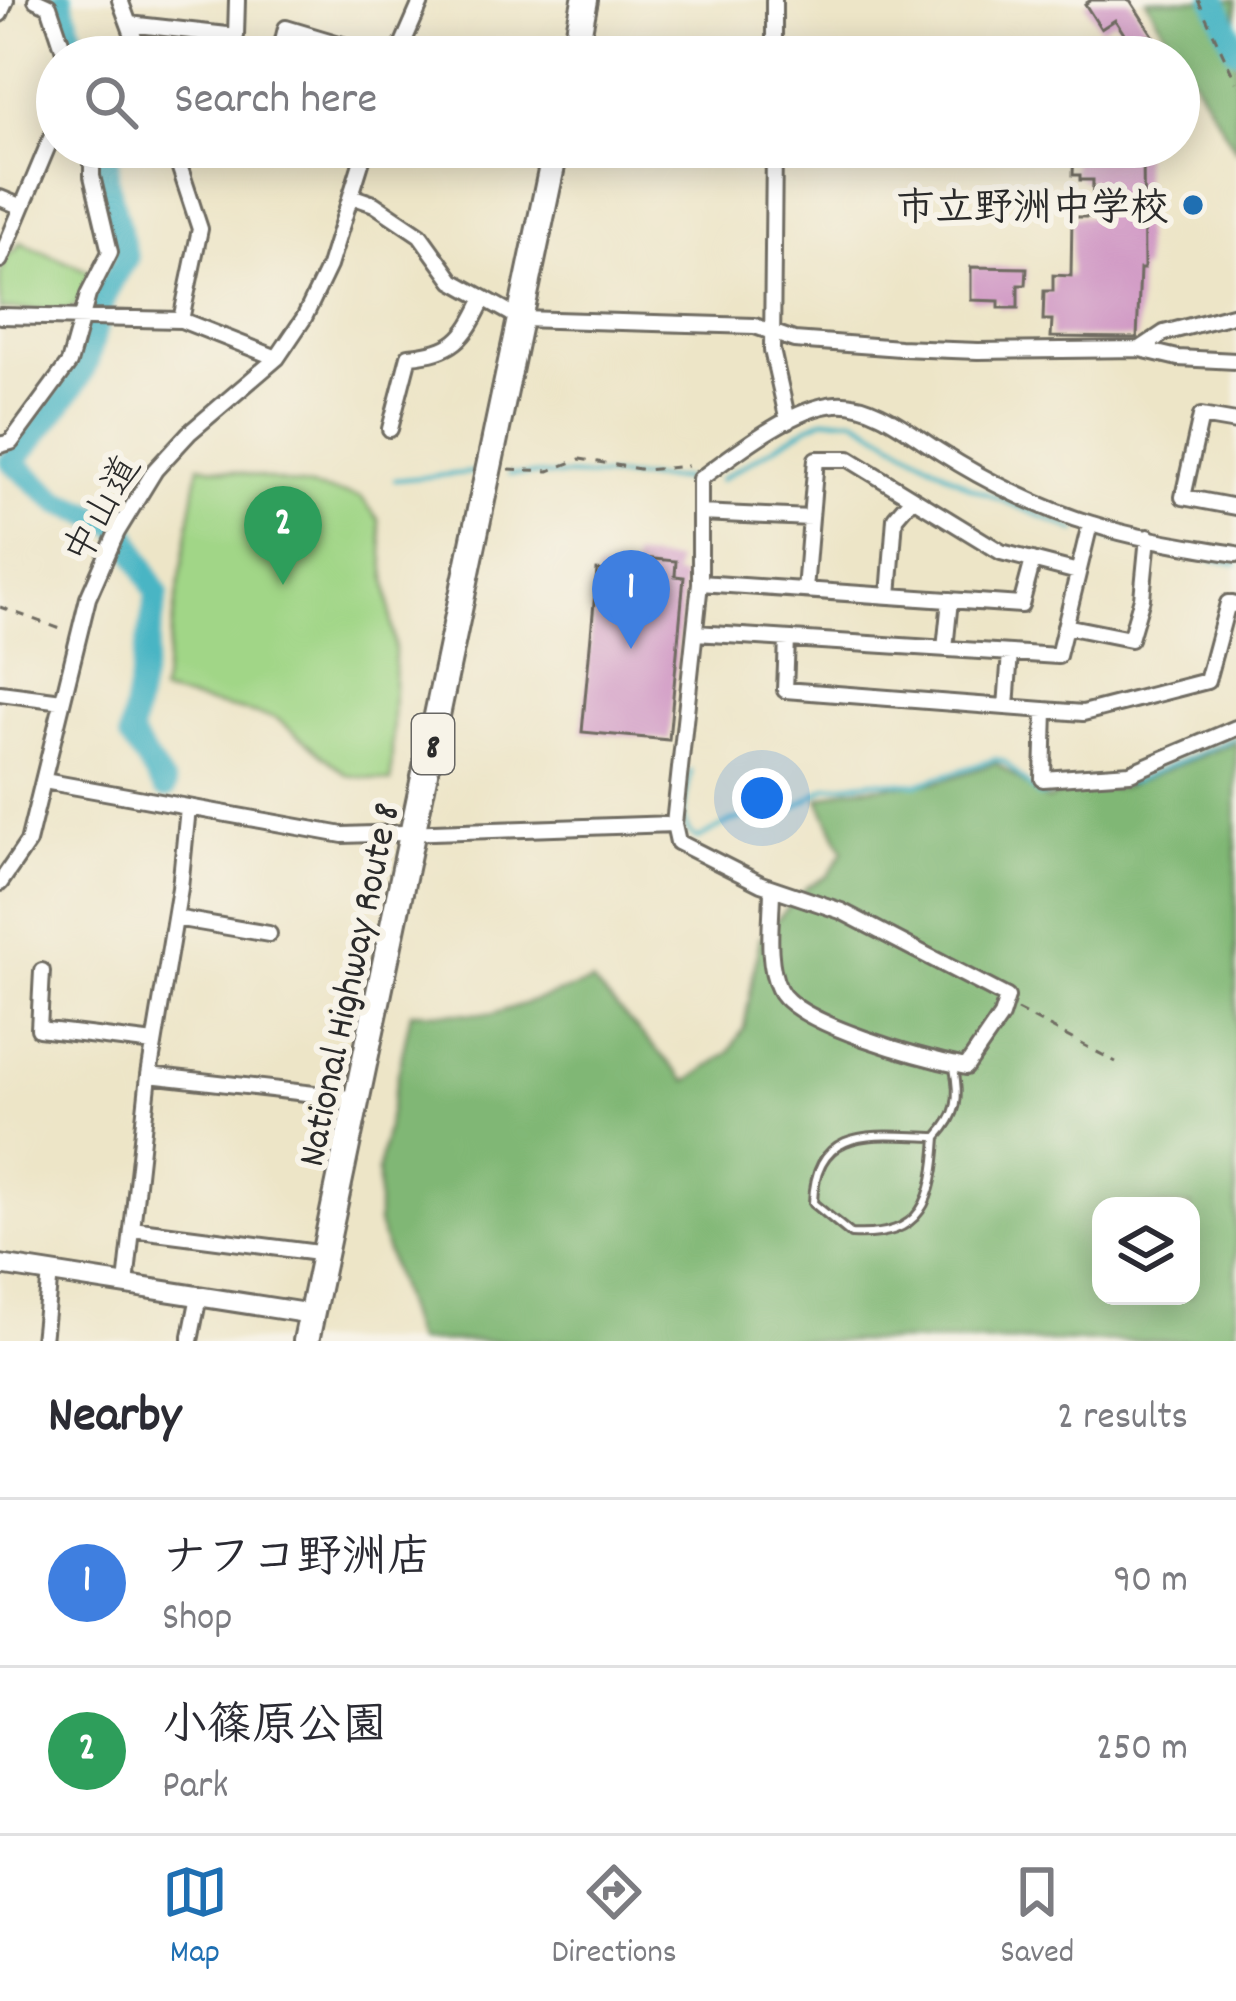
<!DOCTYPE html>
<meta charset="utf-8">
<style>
:root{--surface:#fff;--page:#f2f2f3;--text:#2b2b33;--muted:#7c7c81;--line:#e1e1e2;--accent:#1f6fb2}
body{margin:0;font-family:Dekko,"Klee One",sans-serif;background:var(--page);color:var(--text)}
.controls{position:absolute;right:36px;bottom:36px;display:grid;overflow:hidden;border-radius:24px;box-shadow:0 6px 30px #0003}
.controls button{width:108px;height:108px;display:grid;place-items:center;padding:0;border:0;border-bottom:3px solid var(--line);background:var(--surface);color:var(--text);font:60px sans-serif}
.you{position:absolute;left:762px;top:798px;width:42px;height:42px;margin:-30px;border:9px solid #fff;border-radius:50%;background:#1a73e8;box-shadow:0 0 0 18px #1a73e833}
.badge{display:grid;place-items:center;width:78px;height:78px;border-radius:50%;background:var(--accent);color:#fff;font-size:39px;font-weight:700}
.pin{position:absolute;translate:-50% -99px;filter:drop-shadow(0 3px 6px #0008)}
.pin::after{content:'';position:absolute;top:63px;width:42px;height:36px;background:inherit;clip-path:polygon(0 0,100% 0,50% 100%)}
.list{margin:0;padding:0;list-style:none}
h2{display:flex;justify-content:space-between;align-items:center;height:156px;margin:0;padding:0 48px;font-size:51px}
h2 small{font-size:39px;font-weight:400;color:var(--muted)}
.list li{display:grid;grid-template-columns:78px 1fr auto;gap:36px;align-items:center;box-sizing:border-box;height:168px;padding:0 48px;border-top:3px solid var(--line)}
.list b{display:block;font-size:45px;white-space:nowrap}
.list p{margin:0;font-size:39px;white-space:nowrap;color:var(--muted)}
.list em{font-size:39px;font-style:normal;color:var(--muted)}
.icon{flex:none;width:66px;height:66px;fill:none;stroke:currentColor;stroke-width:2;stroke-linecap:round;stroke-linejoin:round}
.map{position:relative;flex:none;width:1236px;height:1341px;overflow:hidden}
.search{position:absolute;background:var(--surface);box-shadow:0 6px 30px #0003;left:36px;right:36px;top:36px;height:132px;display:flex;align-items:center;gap:30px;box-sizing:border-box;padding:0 42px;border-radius:66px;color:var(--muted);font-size:45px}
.sheet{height:492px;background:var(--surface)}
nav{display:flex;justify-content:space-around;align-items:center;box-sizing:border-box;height:168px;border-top:3px solid var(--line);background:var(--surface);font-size:33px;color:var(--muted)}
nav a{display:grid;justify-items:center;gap:6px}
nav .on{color:var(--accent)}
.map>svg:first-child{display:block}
</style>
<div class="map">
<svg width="1236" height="1341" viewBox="0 0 1236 1341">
<rect width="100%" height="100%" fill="#f7f3e8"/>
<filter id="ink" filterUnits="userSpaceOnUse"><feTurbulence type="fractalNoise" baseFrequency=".00833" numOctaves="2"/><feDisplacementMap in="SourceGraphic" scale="24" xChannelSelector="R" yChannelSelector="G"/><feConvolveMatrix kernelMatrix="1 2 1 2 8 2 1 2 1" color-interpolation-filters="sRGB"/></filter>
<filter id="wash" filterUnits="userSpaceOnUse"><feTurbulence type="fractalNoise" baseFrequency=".004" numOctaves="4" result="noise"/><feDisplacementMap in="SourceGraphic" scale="48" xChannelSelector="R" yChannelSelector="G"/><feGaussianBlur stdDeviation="2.7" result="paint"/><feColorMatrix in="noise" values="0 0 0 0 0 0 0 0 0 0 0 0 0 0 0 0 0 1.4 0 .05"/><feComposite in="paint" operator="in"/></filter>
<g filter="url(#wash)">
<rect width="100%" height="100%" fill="#ede5c7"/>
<!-- green -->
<path fill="#a1d687" stroke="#668059" stroke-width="3" d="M 20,242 L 90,272 L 79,302 L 68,310 L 0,309 L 0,275 L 10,251 L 15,252 Z
M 199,465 L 361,497 L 379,520 L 395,650 L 391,782 L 347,775 L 276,718 L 161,693 Z"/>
<!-- forest -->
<path fill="#80b774" stroke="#567150" stroke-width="3" fill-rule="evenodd" d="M 1146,0 L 1236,0 L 1236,150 Z
M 1236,742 L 1236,1341 L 415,1341 L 378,1223 L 378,1170 L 411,1012 L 493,1014 L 592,982 L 687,1082 L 728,1053 L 744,1028 L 760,938 L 807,887 L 828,876 L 843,851 L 819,799 L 848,789 L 938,782 L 996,763 L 1047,800 L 1074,789 L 1121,788 ZM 1101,1206 L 1191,1206 L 1191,1296 L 1101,1296 Z"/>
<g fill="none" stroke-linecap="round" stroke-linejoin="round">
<!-- stream -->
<path stroke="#48b5c4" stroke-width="4.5" d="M 509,474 L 684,479
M 395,480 L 476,472
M 720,480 L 807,427 L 824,419 L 854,418 L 970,487 L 1076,531
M 1102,536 L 1135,543
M 1158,548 L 1236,564
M 691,771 C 688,794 674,827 698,839 L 731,821 L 790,811 L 827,787 L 874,781 L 917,784 L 996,759 L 1005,762 L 1039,796 L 1082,783 L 1132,782 L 1236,737"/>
<!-- river -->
<path stroke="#48b5c4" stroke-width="24" d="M 61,0 L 79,57
M 1215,0 L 1236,49
M 108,147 L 107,181 L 127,259 C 97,295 100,321 86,364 C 81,380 26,451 11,461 L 59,502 L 114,523 L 126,535 L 157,594 L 130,736 L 165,787"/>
</g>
<g id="blocks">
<!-- building -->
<path fill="#d098c4" d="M 1091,0 L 1130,0 L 1167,57 L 1139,57 L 1115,20 L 1101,29 L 1085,4 Z
M 1074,147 L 1143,147 L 1144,269 L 1140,269 L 1137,338 L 1051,337 L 1052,320 L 1043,320 L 1044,291 L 1053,291 L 1053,275 L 1071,276 L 1072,217 L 1092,217 L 1093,180 L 1080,180 L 1080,175 L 1073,175 Z
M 971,267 L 1027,268 L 1026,285 L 1018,285 L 1018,308 L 999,308 L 999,301 L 971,300 Z
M 633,557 L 676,561 L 675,576 L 684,577 L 669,740 L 582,732 L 597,570 L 632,573 Z"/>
</g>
</g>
<g filter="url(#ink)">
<use href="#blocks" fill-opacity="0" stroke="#6f6c62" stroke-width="3"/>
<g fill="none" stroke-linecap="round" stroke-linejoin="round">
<!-- lane casing -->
<g stroke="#6f6c62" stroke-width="12">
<path id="lane" d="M 937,1137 C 933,1200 924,1238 851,1234 L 813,1203 C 815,1122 877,1136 937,1137 C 958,1114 960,1098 954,1068"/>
</g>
<!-- street casing -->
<g stroke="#6f6c62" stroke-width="20">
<path id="street" d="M 36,0 L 49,6 L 66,57
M 120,0 L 141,57
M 0,14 L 6,0
M 129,24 L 236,36 L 237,0
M 279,57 L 286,28 L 383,57
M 397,57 L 422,0
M 774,57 L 774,0
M 173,147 L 200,229 L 181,320
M 774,147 L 772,350 L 788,421
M 351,196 L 374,204 L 420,235 L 453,281 L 521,319 L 755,326 L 794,340 L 900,348 L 978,351 L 1140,349 L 1178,358 L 1236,361
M 0,198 L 22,207
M 0,260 L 57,124
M 0,316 L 181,320 L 277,358
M 1140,349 L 1164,333 L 1236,314
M 1236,422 L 1201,416 L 1183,497 L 1236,507
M 390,429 L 409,356 C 454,352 464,340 483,300
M 0,445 L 11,442 L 69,363 L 88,295 L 110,252 L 92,176 L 92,147
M 700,513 L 811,518 L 816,459 L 849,459 L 1001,552 L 1078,572
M 700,583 L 1021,605 L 1033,560
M 805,590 L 811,518
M 889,596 L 895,518 L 912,498
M 1065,626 L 1130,639 L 1142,598 L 1148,537
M 696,633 L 1058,656 L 1090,524
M 787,639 L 785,690 L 1083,713 L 1207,681 L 1228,603 L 1236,605
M 945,649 L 950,600
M 0,693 L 62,701
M 1006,707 L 1010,653
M 1045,710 L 1043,779 L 1130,773 L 1236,728
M 44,781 L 343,835 L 674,824
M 0,883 L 28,842 L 88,598 L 117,532 L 155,470 L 189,433 L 277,358 L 304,318 L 329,266 L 366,147
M 772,888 C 772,919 765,960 779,989 C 796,1025 927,1059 966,1067 L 1001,1016 L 1007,997 L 841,911 L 761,884 L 678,842 L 674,824 L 700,583 L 700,479 C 734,454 793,407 836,404 C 874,401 911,434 942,453 C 984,480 1044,510 1092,524 C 1138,539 1188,546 1236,554
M 175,918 L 269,934
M 42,971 L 39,1029 L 154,1043
M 149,1075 L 358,1099
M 132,1229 L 326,1254
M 126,1284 L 149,1075 L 180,888 L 188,808
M 43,1341 L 50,1273
M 190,1341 L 199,1296"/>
</g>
<!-- secondary casing -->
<g stroke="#6f6c62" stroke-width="24">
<path id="secondary" d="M 0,1265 L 312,1314"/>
</g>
<!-- highway casing -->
<g stroke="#6f6c62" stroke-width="30">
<path id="highway" d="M 574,57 L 585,0
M 306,1341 L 556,147"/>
</g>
<!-- path -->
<path stroke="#6f6c62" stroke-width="3" stroke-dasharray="9 9" stroke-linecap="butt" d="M 1198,0 L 1236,82
M 509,469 L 549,471 L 580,459 L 645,470 L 688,466
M 0,607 L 66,631
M 1017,1010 L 1116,1062"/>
<!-- lane -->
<use href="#lane" stroke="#fff" stroke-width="6"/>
<!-- street -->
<use href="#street" stroke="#fff" stroke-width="14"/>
<!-- secondary -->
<use href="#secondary" stroke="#fff" stroke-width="18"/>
<!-- highway -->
<use href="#highway" stroke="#fff" stroke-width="24"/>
</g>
</g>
<!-- markers -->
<circle fill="#1f6fb2" stroke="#f7f3e8" stroke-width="4.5" cx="1193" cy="205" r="12"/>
<g text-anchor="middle" stroke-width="12" stroke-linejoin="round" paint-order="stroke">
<!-- shield labels -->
<rect fill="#f7f3e8" stroke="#686764" stroke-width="3" x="412" y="714" width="42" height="60" rx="9"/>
<g font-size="36" font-weight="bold" fill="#2b2b2b">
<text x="433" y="757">8</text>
</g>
<!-- poi labels -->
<g font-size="39" font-weight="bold" fill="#2b2b2b" stroke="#f7f3e8" text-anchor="end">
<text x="1169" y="219">市立野洲中学校</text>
</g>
<!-- street labels -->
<g font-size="39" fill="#2b2b2b" stroke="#f7f3e8">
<text transform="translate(100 508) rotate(-61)" y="14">中山道</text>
<text transform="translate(346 984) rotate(-78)" y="14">National Highway Route 8</text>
</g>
</g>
</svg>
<div class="controls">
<button><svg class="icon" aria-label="layers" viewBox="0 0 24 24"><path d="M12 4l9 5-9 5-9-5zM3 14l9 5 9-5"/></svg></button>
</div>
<div class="you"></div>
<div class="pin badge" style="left:631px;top:649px;background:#3f7fe0">1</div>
<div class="pin badge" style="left:283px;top:585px;background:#2e9e5b">2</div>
<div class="search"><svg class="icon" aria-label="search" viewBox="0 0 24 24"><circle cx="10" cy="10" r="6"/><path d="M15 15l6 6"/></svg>Search here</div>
</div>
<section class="sheet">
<h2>Nearby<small>2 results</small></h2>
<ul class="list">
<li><span class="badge" style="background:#3f7fe0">1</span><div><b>ナフコ野洲店</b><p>Shop</p></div><em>90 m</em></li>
<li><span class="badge" style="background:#2e9e5b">2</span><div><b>小篠原公園</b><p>Park</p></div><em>250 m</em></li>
</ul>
</section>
<nav>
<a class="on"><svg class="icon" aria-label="map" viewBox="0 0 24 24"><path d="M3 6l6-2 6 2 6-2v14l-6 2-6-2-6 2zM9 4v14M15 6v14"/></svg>Map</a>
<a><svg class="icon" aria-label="directions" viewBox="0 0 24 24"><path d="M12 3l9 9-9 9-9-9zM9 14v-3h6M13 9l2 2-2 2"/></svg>Directions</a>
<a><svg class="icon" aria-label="saved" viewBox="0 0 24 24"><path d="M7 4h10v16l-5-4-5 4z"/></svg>Saved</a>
</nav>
